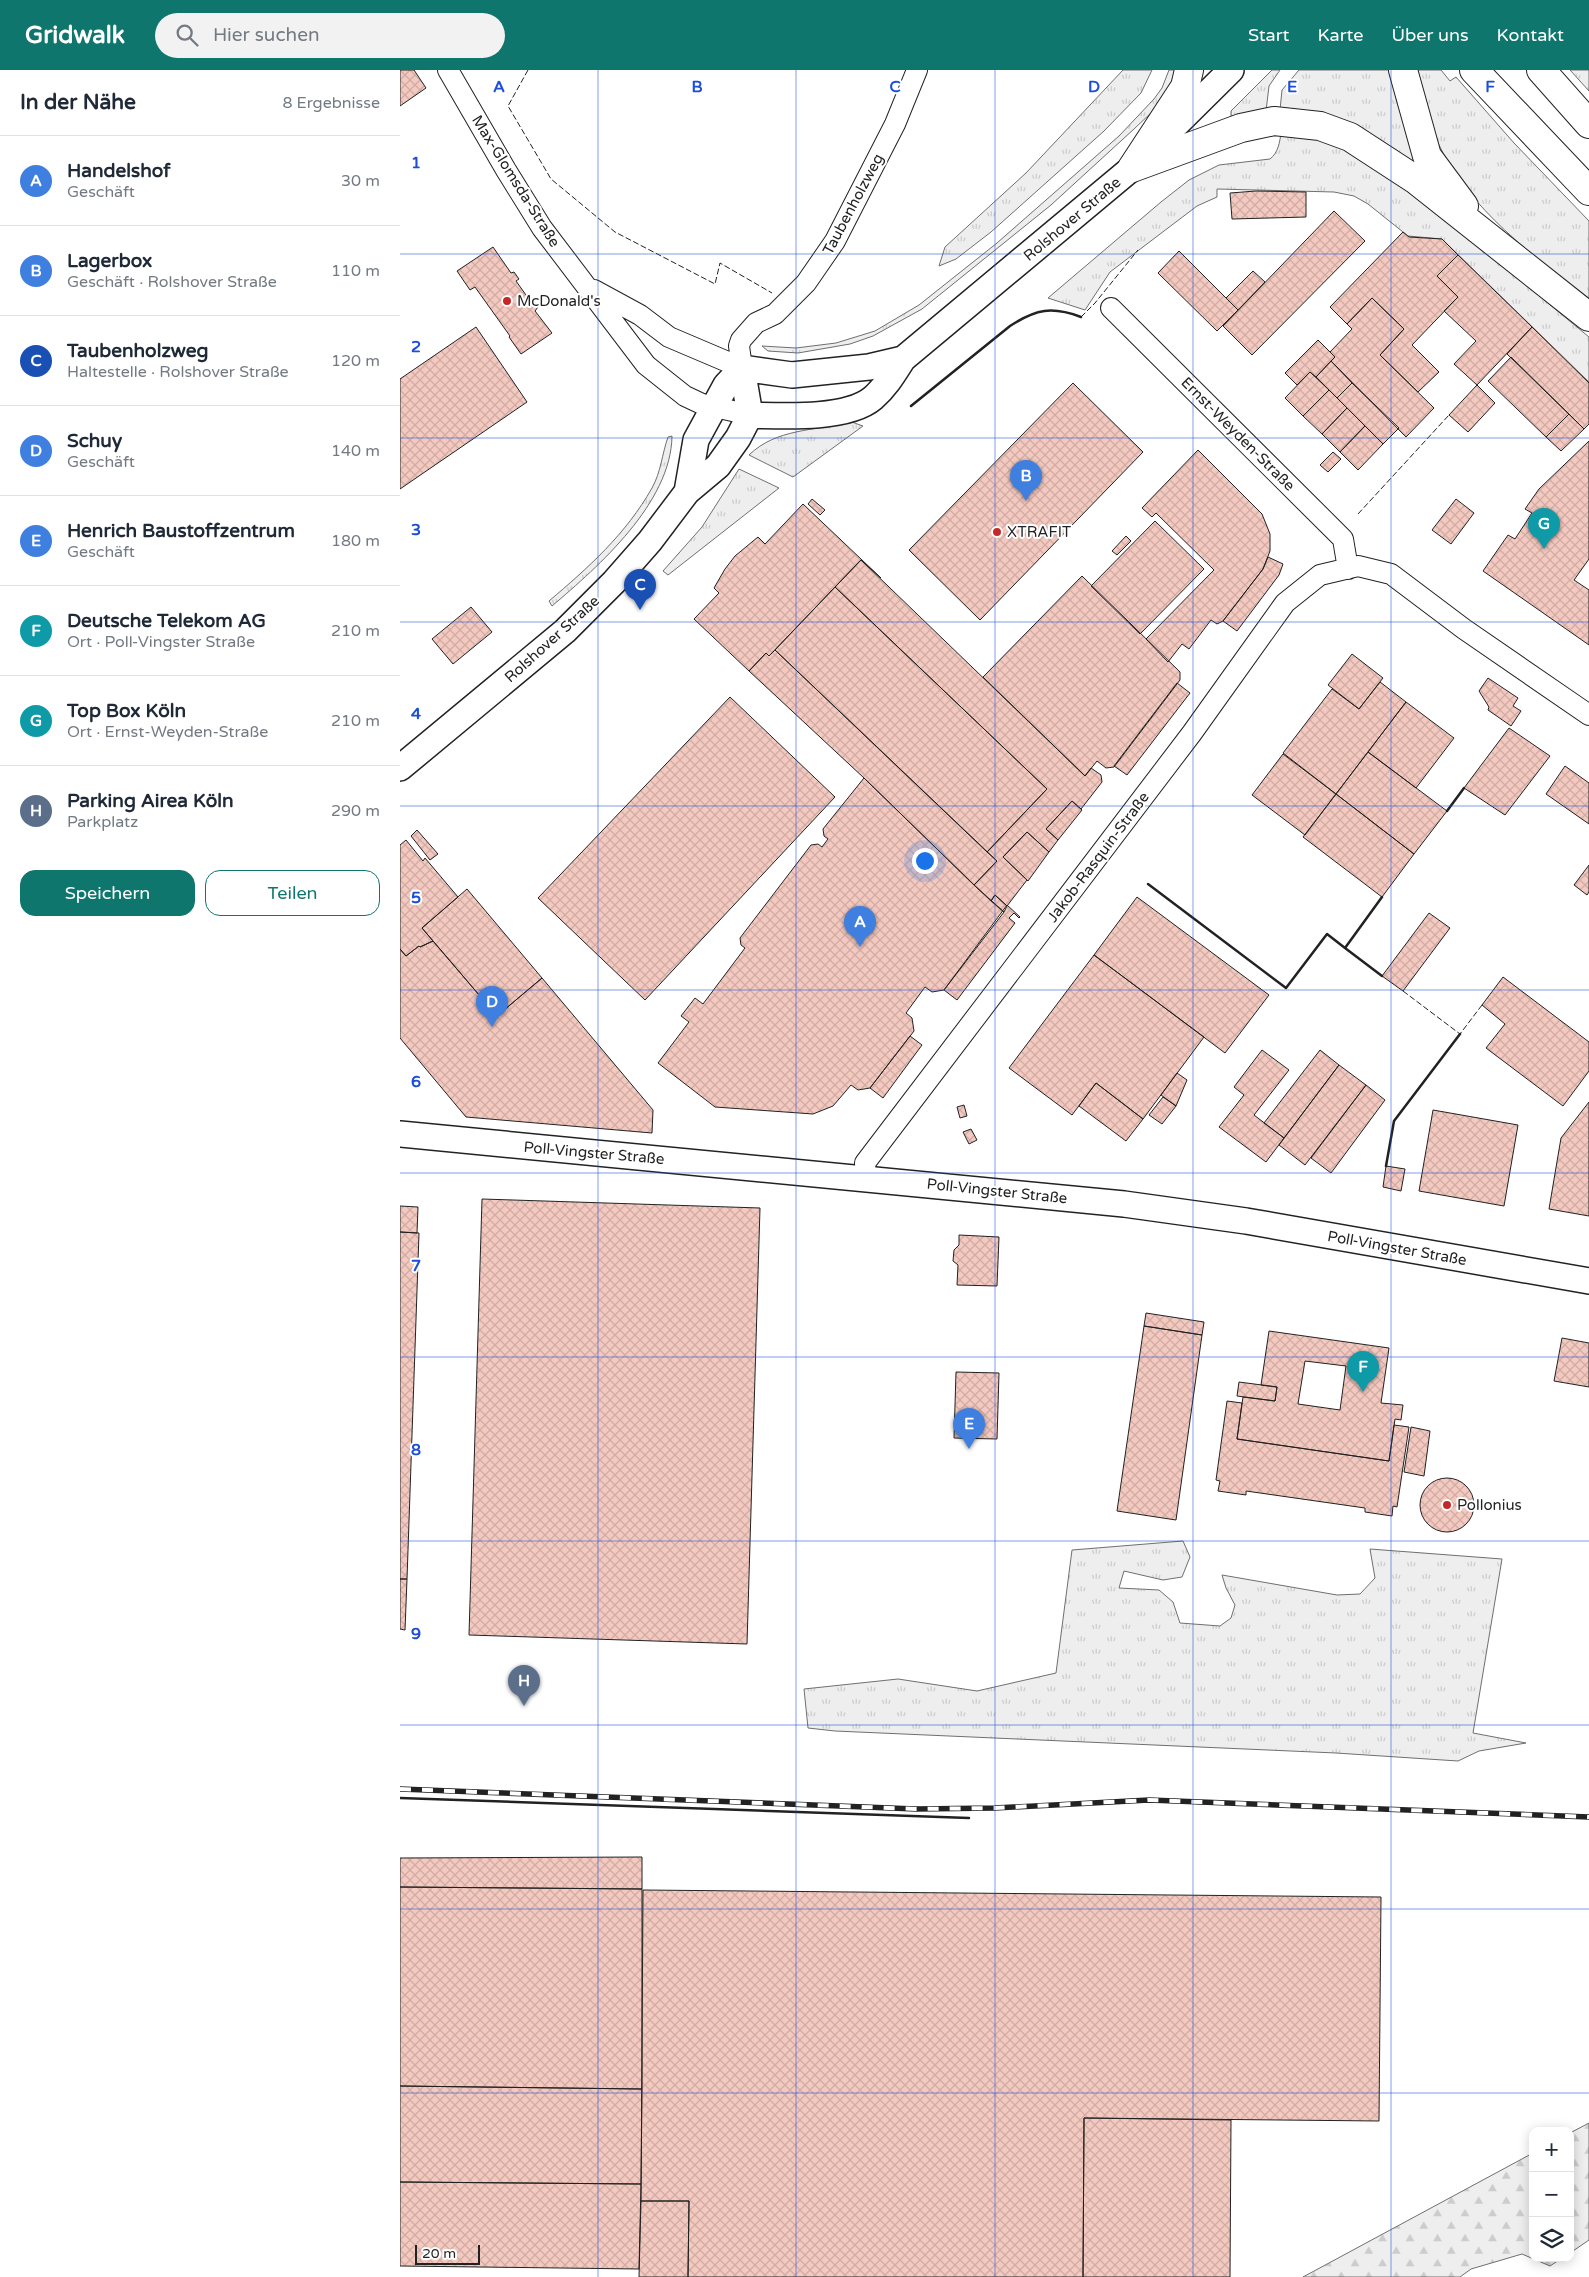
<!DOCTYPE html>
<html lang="de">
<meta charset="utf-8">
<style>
:root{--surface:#fff;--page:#f2f2f3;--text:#1f2937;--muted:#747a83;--line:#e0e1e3;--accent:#0f766e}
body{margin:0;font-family:"Varela Round",sans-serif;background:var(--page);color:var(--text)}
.controls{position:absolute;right:15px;bottom:15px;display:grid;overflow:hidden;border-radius:10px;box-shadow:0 2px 12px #0003}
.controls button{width:45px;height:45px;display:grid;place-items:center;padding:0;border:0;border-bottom:1px solid var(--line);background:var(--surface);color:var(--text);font:25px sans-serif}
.scale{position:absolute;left:15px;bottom:12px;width:65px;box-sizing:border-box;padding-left:5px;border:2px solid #222;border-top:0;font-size:14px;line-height:18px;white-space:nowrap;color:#222;-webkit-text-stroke:4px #fff;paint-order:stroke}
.you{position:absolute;left:524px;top:790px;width:18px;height:18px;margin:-12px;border:4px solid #fff;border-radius:50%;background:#1a73e8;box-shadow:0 0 0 8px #1a73e833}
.badge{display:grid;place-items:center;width:32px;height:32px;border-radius:50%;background:var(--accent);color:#fff;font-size:16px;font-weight:700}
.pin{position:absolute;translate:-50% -41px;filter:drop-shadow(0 1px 2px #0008)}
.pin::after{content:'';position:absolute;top:26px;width:18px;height:15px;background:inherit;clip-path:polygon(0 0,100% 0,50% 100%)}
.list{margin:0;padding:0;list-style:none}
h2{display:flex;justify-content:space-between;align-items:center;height:65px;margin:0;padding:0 20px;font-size:21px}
h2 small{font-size:16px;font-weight:400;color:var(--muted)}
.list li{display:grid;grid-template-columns:32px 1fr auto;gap:15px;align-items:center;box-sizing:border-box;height:90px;padding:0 20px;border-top:1px solid var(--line)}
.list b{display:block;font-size:19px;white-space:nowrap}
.list p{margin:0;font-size:16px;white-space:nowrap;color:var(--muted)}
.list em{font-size:16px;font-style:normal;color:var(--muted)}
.actions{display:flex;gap:10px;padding:15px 20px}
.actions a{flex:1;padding:11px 0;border:1px solid var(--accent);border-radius:15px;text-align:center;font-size:18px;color:var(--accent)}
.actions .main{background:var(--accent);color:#fff}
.icon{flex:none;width:28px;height:28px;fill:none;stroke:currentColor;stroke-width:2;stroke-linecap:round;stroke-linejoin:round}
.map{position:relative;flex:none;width:1189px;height:2207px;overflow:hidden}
header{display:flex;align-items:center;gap:30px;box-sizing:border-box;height:70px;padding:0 25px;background:var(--accent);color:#fff}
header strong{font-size:24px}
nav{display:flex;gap:28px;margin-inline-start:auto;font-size:18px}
.search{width:350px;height:45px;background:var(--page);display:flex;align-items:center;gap:12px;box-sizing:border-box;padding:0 18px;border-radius:28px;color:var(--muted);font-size:19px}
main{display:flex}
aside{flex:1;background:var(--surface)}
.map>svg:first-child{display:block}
</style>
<header>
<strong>Gridwalk</strong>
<div class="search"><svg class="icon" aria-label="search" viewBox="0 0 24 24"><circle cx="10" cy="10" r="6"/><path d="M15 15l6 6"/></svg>Hier suchen</div>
<nav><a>Start</a><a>Karte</a><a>Über uns</a><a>Kontakt</a></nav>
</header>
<main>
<aside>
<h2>In der Nähe<small>8 Ergebnisse</small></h2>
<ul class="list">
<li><span class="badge" style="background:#3f7fe0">A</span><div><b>Handelshof</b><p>Geschäft</p></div><em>30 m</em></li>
<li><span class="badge" style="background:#3f7fe0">B</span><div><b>Lagerbox</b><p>Geschäft · Rolshover Straße</p></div><em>110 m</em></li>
<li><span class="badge" style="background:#1a4fb4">C</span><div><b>Taubenholzweg</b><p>Haltestelle · Rolshover Straße</p></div><em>120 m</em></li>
<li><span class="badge" style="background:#3f7fe0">D</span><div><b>Schuy</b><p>Geschäft</p></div><em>140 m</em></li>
<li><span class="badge" style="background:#3f7fe0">E</span><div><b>Henrich Baustoffzentrum</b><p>Geschäft</p></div><em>180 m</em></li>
<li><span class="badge" style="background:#0f9aa8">F</span><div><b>Deutsche Telekom AG</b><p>Ort · Poll-Vingster Straße</p></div><em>210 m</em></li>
<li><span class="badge" style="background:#0f9aa8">G</span><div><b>Top Box Köln</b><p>Ort · Ernst-Weyden-Straße</p></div><em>210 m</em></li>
<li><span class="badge" style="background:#5c6f8a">H</span><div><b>Parking Airea Köln</b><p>Parkplatz</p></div><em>290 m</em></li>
</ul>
<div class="actions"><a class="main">Speichern</a><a>Teilen</a></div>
</aside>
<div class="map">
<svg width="1189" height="2207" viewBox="0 0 1189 2207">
<defs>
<pattern id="grass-tufts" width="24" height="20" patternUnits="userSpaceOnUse" patternTransform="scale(1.25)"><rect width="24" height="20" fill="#eee"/><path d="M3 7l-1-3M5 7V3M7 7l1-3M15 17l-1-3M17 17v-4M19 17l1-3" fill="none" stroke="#ccc"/></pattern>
<pattern id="forest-firs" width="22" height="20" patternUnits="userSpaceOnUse" patternTransform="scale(1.25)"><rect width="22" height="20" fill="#eee"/><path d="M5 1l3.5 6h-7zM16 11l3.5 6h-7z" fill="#ccc"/></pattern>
<pattern id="building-cross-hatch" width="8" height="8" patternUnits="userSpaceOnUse" patternTransform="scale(1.25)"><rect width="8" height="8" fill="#f3c9c0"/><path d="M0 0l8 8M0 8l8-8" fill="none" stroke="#d0aca5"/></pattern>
</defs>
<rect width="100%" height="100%" fill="#fff"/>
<!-- grass -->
<path fill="url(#grass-tufts)" stroke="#6f6f6f" d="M 723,0 L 752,0 L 741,23 L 704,61 L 591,162 L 556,189 L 539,196 L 545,177 L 626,103 Z
M 769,0 L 779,0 L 752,42 L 734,59 L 651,135 L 522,239 L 473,266 L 450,274 L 398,283 L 368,281 L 362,276 L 396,278 L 436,273 L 475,261 L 519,235 L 597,173 L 719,66 L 754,29 L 762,18 Z
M 872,0 L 880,0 L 869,16 L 866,41 L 831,46 L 831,41 Z
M 899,0 L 995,0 L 1031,108 L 1004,86 L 959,58 L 880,40 L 882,20 Z
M 1017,0 L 1041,0 L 1050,11 L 1056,7 L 1114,73 L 1189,151 L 1189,231 C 1134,185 1069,140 1038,73 C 1027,50 1023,24 1017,0 Z
M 1170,0 L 1189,0 L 1189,21 Z
M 881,62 L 896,63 L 959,82 L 1063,163 L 1189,267 L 1189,312 L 1042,169 L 1008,166 L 968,134 L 954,126 L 934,122 L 817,119 L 817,127 L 797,136 L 710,202 L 685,240 L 648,228 L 761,132 L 789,110 L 819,95 L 870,89 C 878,83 880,72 881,62 Z
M 449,351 L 463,356 L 393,407 L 349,385 C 377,358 413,362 449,351 Z
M 272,366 C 271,433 199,496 152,536 L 149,531 C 188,498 226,464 252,418 C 261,402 262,384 268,367 Z
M 339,399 L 379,418 L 268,505 L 263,501 L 302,457 Z
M 783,1471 L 790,1487 L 782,1507 L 763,1510 L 724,1501 L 719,1518 L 759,1520 L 773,1532 L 780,1553 L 820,1556 L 831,1548 L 835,1535 L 826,1518 L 822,1505 L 937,1525 L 960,1524 L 975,1508 L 970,1479 L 1102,1489 L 1073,1663 L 1126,1673 L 1079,1681 L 1058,1691 L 936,1683 L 435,1661 L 408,1658 L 404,1619 L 498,1609 L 577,1621 L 656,1603 L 672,1480 Z"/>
<!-- forest -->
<path fill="url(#forest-firs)" stroke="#6f6f6f" d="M 1189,2053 L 1189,2170 L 1170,2183 L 1170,2063 Z
M 1133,2083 L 1133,2188 L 1162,2188 L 1150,2196 L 1122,2184 L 1071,2199 L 1060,2207 L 903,2207 Z"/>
<!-- building -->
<path fill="url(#building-cross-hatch)" stroke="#222" fill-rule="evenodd" d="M 0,0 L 14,0 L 26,18 L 0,36 Z
M 856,121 L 906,122 L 906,147 L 832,149 L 830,123 Z
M 934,141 L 965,171 L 852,285 L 823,256 Z
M 1003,162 L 1009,167 L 1042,169 L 1058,185 L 1037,206 L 1058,227 L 1012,275 L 1039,302 L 1018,322 L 980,285 L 1004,259 L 972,228 L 947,254 L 930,237 Z
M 93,177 L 111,203 L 114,202 L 119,209 L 116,211 L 131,232 L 133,230 L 138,237 L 135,241 L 152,263 L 121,284 L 109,267 L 110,266 L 75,217 L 70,220 L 57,201 Z
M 779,181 L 838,240 L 817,261 L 758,203 Z
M 1058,185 L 1132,257 L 1077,315 L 1054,294 L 1076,271 L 1044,241 L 1058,227 L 1037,206 Z
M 853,201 L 865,212 L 838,240 L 826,228 Z
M 972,228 L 1004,259 L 980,285 L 1034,338 L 1006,367 L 931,291 L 935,287 L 930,282 L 952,259 L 947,254 Z
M 76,257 L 127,332 L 0,419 L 0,309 Z
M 1132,257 L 1189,313 L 1189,354 L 1184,359 L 1107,284 Z
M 918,270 L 935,287 L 916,307 L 910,302 L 897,315 L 885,303 Z
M 1111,287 L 1169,344 L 1146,367 L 1088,311 Z
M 931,291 L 952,313 L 937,328 L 916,307 Z
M 910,302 L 929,320 L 903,346 L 885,328 Z
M 673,313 L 743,382 L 580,550 L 509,480 Z
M 952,313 L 999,358 L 983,374 L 937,328 Z
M 1077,315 L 1095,333 L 1068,362 L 1049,345 Z
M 929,320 L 947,338 L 922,364 L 903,346 Z
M 947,338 L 965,356 L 940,382 L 922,364 Z
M 1169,344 L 1184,359 L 1161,381 L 1146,367 Z
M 965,356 L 983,374 L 958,400 L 940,382 Z
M 1189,371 L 1189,489 L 1174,510 L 1189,520 L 1189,575 L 1083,501 L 1108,465 L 1115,469 L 1132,443 L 1125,439 L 1139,419 Z
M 798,380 L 862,444 L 870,464 L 870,481 L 863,499 L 823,551 L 817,554 L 811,550 L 789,579 L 782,574 L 768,592 L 746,569 L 814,500 L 756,443 L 752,447 L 742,438 Z
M 933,382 L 941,389 L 928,402 L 920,395 Z
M 412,429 L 425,440 L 420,445 L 408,434 Z
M 1056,429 L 1074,443 L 1051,474 L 1032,460 Z
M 403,434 L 481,508 L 461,490 L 369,586 L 366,583 L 349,601 L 294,549 L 319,523 L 314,518 L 325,499 L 335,486 L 358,467 L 365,474 Z
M 755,451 L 804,499 L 740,564 L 691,516 Z
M 726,466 L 731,471 L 717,485 L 712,481 Z
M 868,487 L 883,494 L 879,505 L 837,561 L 823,551 L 863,499 Z
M 461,490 L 685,706 L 691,698 L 701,705 L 702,712 L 681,739 L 672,731 L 646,759 L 658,770 L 649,782 L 627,762 L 603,787 L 627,810 L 607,836 L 595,825 L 591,831 L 574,815 L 597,791 L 587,782 L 647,719 L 435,517 Z
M 682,506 L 780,602 L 780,610 L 714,697 L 706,698 L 697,691 L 685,706 L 583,607 Z
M 435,517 L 647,719 L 587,782 L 375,580 Z
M 71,537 L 92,562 L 53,594 L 32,569 Z
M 375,580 L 597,791 L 574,815 L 464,708 L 349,601 L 366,583 L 369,586 Z
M 952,584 L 983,608 L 959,639 L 928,615 Z
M 1088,608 L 1118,628 L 1113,636 L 1121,641 L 1111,656 L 1088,640 L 1089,637 L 1079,621 Z
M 980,612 L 1006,632 L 936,724 L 883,683 L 932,619 L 959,639 Z
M 777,613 L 790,623 L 727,705 L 714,696 Z
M 330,627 L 435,727 L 245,930 L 138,828 Z
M 1006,632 L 1054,668 L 1016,718 L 968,682 Z
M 1109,658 L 1150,686 L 1105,745 L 1064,718 Z
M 968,682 L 1047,741 L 1014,784 L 936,724 Z
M 883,684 L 936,724 L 905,765 L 852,725 Z
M 1165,696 L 1189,713 L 1189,754 L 1146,724 Z
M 464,708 L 574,815 L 604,842 L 544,920 L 532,922 L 525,917 L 506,943 L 512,948 L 514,961 L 470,1018 L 458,1020 L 451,1015 L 433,1036 L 413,1044 L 315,1037 L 258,993 L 289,952 L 281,946 L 295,928 L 303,934 L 345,878 L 341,875 L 340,868 L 411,775 L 418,774 L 422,777 L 428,769 L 424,766 L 423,759 Z
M 936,724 L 1014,784 L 982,827 L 903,767 Z
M 672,731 L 682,740 L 658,770 L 646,759 Z
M 17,760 L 38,784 L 30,790 L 11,766 Z
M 627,762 L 649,782 L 628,811 L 603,787 Z
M 6,770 L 23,791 L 25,788 L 58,827 L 22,858 L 33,871 L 20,877 L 19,876 L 6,886 L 0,879 L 0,775 Z
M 1189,795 L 1189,822 L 1187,825 L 1174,815 Z
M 67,819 L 142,908 L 97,946 L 22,858 Z
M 595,825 L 607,836 L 604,842 L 591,831 Z
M 737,827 L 869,925 L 825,983 L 694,885 Z
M 607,835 L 620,847 L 619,848 L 614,843 L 609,848 L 615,853 L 557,930 L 544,920 Z
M 1029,843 L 1050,858 L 1003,921 L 982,906 Z
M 33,871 L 97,946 L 142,908 L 253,1040 L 252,1063 L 66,1047 L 0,968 L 0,879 L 6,886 L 19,876 L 20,877 Z
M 694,885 L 804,967 L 743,1049 L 696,1013 L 672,1045 L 609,998 Z
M 1103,907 L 1189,972 L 1189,1001 L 1163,1036 L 1086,978 L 1105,954 L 1082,935 Z
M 510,966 L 522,975 L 483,1028 L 470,1018 Z
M 862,980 L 889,1000 L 854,1045 L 884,1068 L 866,1092 L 819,1057 L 844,1025 L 834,1017 Z
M 920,980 L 939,995 L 884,1068 L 864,1053 Z
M 939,995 L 966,1015 L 905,1095 L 879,1075 Z
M 777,1003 L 787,1010 L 776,1036 L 761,1025 Z
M 696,1013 L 743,1049 L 726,1071 L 679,1036 Z
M 966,1015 L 985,1030 L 931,1103 L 911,1088 Z
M 763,1027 L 776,1036 L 762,1054 L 749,1045 Z
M 1189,1032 L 1189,1146 L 1149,1139 L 1161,1068 Z
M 564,1035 L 567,1046 L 560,1048 L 557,1037 Z
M 1033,1040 L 1118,1055 L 1104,1136 L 1019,1121 Z
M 571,1059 L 577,1070 L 569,1074 L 563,1062 Z
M 986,1096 L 1005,1099 L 1001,1121 L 983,1117 Z
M 82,1129 L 360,1138 L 347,1574 L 69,1565 Z
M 0,1136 L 18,1137 L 17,1163 L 0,1162 Z
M 0,1162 L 19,1163 L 7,1509 L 0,1509 Z
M 559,1165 L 599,1167 L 597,1216 L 557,1215 L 558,1195 L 553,1191 L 554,1180 L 559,1175 Z
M 746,1243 L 804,1252 L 802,1265 L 744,1256 Z
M 744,1256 L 802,1265 L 776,1450 L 717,1441 Z
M 869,1261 L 989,1278 L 981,1333 L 1003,1335 L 1001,1350 L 995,1349 L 989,1391 L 837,1369 L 843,1327 L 875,1331 L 877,1317 L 861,1315 ZM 905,1291 L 946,1296 L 940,1340 L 898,1334 Z
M 1162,1268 L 1189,1273 L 1189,1317 L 1154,1311 Z
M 556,1302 L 599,1303 L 597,1369 L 554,1368 Z
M 839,1312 L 877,1317 L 875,1331 L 837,1326 Z
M 827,1331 L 842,1333 L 837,1369 L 989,1391 L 994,1355 L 1009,1357 L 997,1437 L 993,1436 L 992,1446 L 965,1442 L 965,1438 L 846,1421 L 846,1425 L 818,1421 L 820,1411 L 816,1410 Z
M 1011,1357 L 1030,1361 L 1024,1406 L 1004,1402 Z
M1020 1435a27 27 0 1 1 54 0a27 27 0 1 1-54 0Z
M 0,1509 L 7,1509 L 5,1560 L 0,1559 Z
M 242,1787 L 242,1819 L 0,1817 L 0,1788 Z
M 0,1817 L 242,1819 L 242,2019 L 0,2016 Z
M 243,1820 L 981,1827 L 979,2051 L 684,2048 L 683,2207 L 288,2207 L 289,2131 L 241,2131 Z
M 0,2016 L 242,2019 L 241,2114 L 0,2112 Z
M 684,2048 L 831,2050 L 830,2207 L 683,2207 Z
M 0,2112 L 241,2114 L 239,2199 L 0,2196 Z
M 241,2131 L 289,2131 L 288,2207 L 239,2207 Z"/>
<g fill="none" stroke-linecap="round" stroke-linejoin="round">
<!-- minor casing -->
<g stroke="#222" stroke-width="22">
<path id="minor" d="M 48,0 L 106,100 L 142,158 L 246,295 L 285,326 L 302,334 L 350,345
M 194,220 L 240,245 L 269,267 L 342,298
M 711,238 L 943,469 L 948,499
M 342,298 L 339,276 L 341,270 L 356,253 L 375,244 L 406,213 L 435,171 L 495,54 L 517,0
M 466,1109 L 465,1093 L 792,663 L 885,533 L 920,505 L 958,496 L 991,504 L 1064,559 L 1189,645"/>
</g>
<!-- tertiary casing -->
<g stroke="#222" stroke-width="28">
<path id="tertiary" d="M 342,298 L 392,305 L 469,297 L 503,289
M 350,345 C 382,346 447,350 473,328 C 486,317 494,303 503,289 L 732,98 L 831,0
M 287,422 L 296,370 L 326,315 L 342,298
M 0,698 L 165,561 L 214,512 L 250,471 L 287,422 L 318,396 L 338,368 L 350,345 L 342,298
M 0,1064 L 724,1134 L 846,1151 L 1189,1211"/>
</g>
<!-- motorway casing -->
<g stroke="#222" stroke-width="30">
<path id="motorway" d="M 1003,0 L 1027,86 L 1064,136
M 1074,0 L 1189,121
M 1141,0 L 1189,54
M 732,98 L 841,58 L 874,51 L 920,56 L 950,67 L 1016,110 L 1189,247
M 732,98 L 785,17 L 789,0"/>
</g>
<!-- minor -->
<use href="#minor" stroke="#fff" stroke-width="20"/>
<!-- tertiary -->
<use href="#tertiary" stroke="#fff" stroke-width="25"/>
<!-- motorway -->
<use href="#motorway" stroke="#fff" stroke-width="28"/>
<!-- rail casing -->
<g stroke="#222" stroke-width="5.5">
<path id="rail" d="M 0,1719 L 516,1739 L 595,1738 L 749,1730 L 1189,1747"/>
</g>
<!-- rail -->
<use href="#rail" stroke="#fff" stroke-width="4" stroke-dasharray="11" stroke-linecap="butt"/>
<!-- fence -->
<path stroke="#222" stroke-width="1" stroke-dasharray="6 2.5" stroke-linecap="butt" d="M 128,0 L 108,36 L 151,109 L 215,162 L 315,214 L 320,193 L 372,223
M 681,247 L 695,233 L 738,180
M 958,444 L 1049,345
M 1003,921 L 1060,964 L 1082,935"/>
<!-- wall -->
<path stroke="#222" stroke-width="2.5" d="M 511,336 L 610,256 C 636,239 652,236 681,247
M 1047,741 L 1064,718
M 748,814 L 886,918 L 927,864 L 945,878
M 982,827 L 945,878 L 982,906
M 986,1096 L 994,1051 L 1060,964
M 0,1728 L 569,1748"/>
</g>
<!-- grid -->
<path fill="none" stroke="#1d4ed8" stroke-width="1" stroke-opacity="0.55" d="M 198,0 L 198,2207M 396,0 L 396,2207M 595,0 L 595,2207M 793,0 L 793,2207M 991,0 L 991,2207M 0,184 L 1189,184M 0,368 L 1189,368M 0,552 L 1189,552M 0,736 L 1189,736M 0,920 L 1189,920M 0,1103 L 1189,1103M 0,1287 L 1189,1287M 0,1471 L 1189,1471M 0,1655 L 1189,1655M 0,1839 L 1189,1839M 0,2023 L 1189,2023"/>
<!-- markers -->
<g fill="#c62828" stroke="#fff" stroke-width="2">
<circle cx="107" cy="231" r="5"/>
<circle cx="597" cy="462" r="5"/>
<circle cx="1047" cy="1435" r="5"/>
</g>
<g text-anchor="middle" stroke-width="4" stroke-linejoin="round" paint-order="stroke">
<!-- street labels -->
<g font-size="15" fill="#222" stroke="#fff">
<text transform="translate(116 111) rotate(58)" y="5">Max-Glomsda-Straße</text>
<text transform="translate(453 134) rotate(-62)" y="5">Taubenholzweg</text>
<text transform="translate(672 149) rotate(-40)" y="5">Rolshover Straße</text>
<text transform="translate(838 364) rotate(45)" y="5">Ernst-Weyden-Straße</text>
<text transform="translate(152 569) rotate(-42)" y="5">Rolshover Straße</text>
<text transform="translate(698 787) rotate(-53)" y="5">Jakob-Rasquin-Straße</text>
<text transform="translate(194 1083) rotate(5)" y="5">Poll-Vingster Straße</text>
<text transform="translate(597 1121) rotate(6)" y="5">Poll-Vingster Straße</text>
<text transform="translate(997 1178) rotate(10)" y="5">Poll-Vingster Straße</text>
</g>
<!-- poi labels -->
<g font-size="15" fill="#222" stroke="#fff" text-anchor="start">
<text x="117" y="236">McDonald's</text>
<text x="607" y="467">XTRAFIT</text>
<text x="1057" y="1440">Pollonius</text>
</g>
</g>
<g font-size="16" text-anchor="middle" font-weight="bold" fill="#1d4ed8" stroke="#fff" stroke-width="4" stroke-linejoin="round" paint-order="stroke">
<text x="99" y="22">A</text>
<text x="297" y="22">B</text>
<text x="495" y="22">C</text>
<text x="694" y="22">D</text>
<text x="892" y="22">E</text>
<text x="1090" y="22">F</text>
<text x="16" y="98">1</text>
<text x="16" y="282">2</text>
<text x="16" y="465">3</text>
<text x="16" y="649">4</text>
<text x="16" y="833">5</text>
<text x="16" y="1017">6</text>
<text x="16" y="1201">7</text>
<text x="16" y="1385">8</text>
<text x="16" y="1569">9</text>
</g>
</svg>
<div class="controls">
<button>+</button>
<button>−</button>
<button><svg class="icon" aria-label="layers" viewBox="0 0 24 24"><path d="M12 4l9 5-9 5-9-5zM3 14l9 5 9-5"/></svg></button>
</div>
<div class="scale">20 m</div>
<div class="you"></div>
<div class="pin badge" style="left:460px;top:877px;background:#3f7fe0">A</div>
<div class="pin badge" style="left:626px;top:431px;background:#3f7fe0">B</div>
<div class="pin badge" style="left:240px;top:540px;background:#1a4fb4">C</div>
<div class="pin badge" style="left:92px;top:957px;background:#3f7fe0">D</div>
<div class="pin badge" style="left:569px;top:1379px;background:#3f7fe0">E</div>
<div class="pin badge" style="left:963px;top:1322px;background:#0f9aa8">F</div>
<div class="pin badge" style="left:1144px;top:479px;background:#0f9aa8">G</div>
<div class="pin badge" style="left:124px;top:1636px;background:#5c6f8a">H</div>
</div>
</main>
